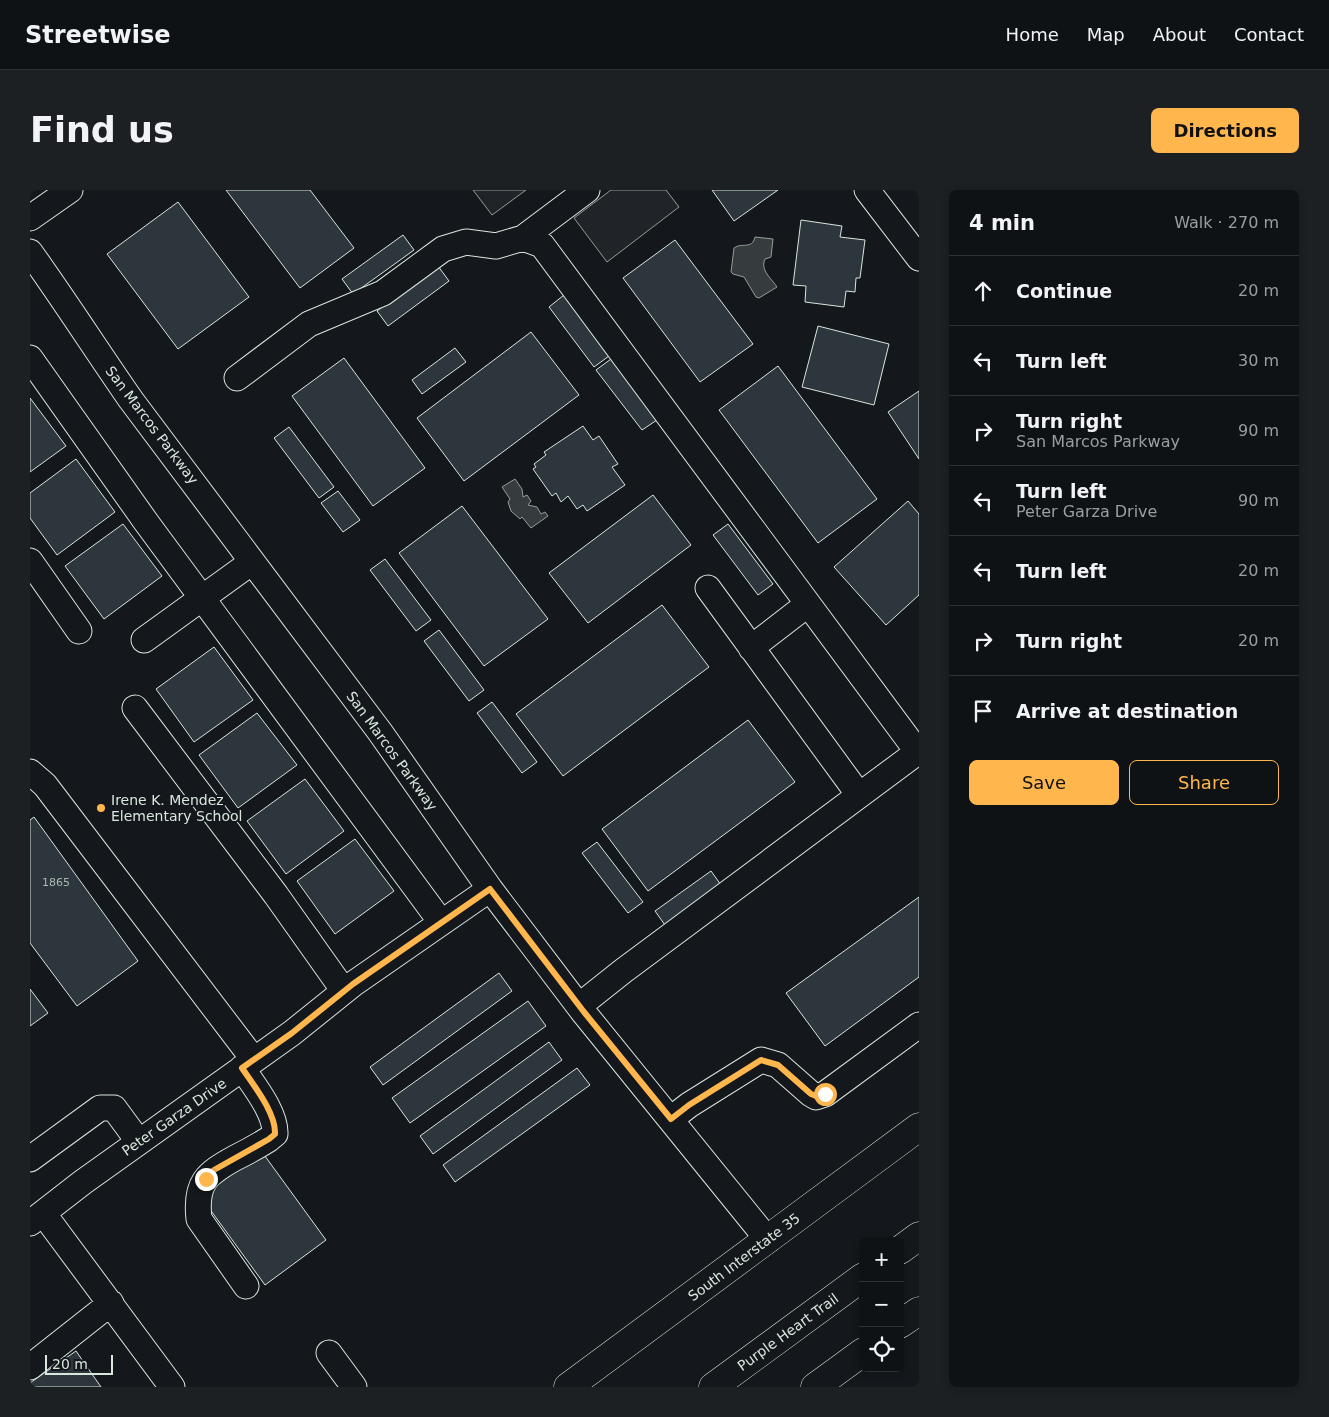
<!DOCTYPE html>
<meta charset="utf-8">
<style>
:root{--surface:#0f1215;--page:#1d2022;--text:#f1f3f6;--muted:#9b9ea0;--line:#2f3234;--accent:#ffb74d}
body{margin:0;font-family:"DejaVu Sans",sans-serif;background:var(--page);color:var(--text)}
.controls{position:absolute;right:15px;bottom:15px;display:grid;overflow:hidden;border-radius:8px;box-shadow:0 2px 8px #0003}
.controls button{width:45px;height:45px;display:grid;place-items:center;padding:0;border:0;border-bottom:1px solid var(--line);background:var(--surface);color:var(--text);font:25px sans-serif}
.scale{position:absolute;left:15px;bottom:12px;width:68px;box-sizing:border-box;padding-left:5px;border:2px solid #d8e6dc;border-top:0;font-size:14px;line-height:18px;white-space:nowrap;color:#d8e6dc;-webkit-text-stroke:4px #14181c;paint-order:stroke}
.stop{position:absolute;width:15px;height:15px;margin:-11px;border:4px solid #ffb74d;border-radius:50%;background:#fff}
.stop.end{background:#ffb74d;border-color:#fff;box-shadow:0 1px 5px #0008}
.list{margin:0;padding:0;list-style:none}
h2{display:flex;justify-content:space-between;align-items:center;height:65px;margin:0;padding:0 20px;font-size:21px}
h2 small{font-size:16px;font-weight:400;color:var(--muted)}
.list li{display:grid;grid-template-columns:32px 1fr auto;gap:15px;align-items:center;box-sizing:border-box;height:70px;padding:0 20px;border-top:1px solid var(--line)}
.list b{display:block;font-size:19px;white-space:nowrap}
.list p{margin:0;font-size:16px;white-space:nowrap;color:var(--muted)}
.list em{font-size:16px;font-style:normal;color:var(--muted)}
.actions{display:flex;gap:10px;padding:15px 20px}
.actions a{flex:1;padding:11px 0;border:1px solid var(--accent);border-radius:8px;text-align:center;font-size:18px;color:var(--accent)}
.actions .main{background:var(--accent);color:#111}
.icon{flex:none;width:28px;height:28px;fill:none;stroke:currentColor;stroke-width:2;stroke-linecap:round;stroke-linejoin:round}
.map{position:relative;flex:none;width:889px;height:1197px;overflow:hidden;border-radius:8px}
header{display:flex;align-items:center;gap:30px;box-sizing:border-box;height:70px;padding:0 25px;background:var(--surface);border-bottom:1px solid var(--line)}
header strong{font-size:24px}
nav{display:flex;gap:28px;margin-inline-start:auto;font-size:18px}
.intro{display:flex;align-items:center;justify-content:space-between;box-sizing:border-box;height:120px;padding:0 30px}
h1{margin:0;font-size:35px}
.button{padding:12px 22px;border-radius:8px;background:var(--accent);color:#111;font-size:18px;font-weight:700}
main{display:flex;gap:30px;padding:0 30px}
aside{flex:1;background:var(--surface);border-radius:8px;box-shadow:0 2px 8px #0003}
.map>svg:first-child{display:block}
</style>
<header>
<strong>Streetwise</strong>
<nav><a>Home</a><a>Map</a><a>About</a><a>Contact</a></nav>
</header>
<div class="intro"><h1>Find us</h1><a class="button">Directions</a></div>
<main>
<div class="map">
<svg width="889" height="1197" viewBox="0 0 889 1197">
<rect width="100%" height="100%" fill="#14181c"/>
<!-- green -->
<path fill="#202428" stroke="#939e99" d="M 443,0 L 496,0 L 462,25 Z
M 581,0 L 636,0 L 649,17 L 577,72 L 544,28 Z"/>
<!-- water -->
<path fill="#363b3e" stroke="#939e99" d="M 725,47 L 743,49 L 741,67 L 735,69 C 730,80 741,88 747,97 L 729,108 L 726,107 L 714,87 L 703,84 L 701,82 L 704,58 C 712,52 722,60 725,47 Z
M 485,289 L 492,299 L 493,307 L 497,305 L 501,311 L 498,315 L 507,317 L 511,324 L 515,322 L 518,326 L 501,338 L 492,327 L 490,329 L 481,321 L 478,312 L 480,309 L 472,297 Z"/>
<!-- building -->
<path fill="#2c363c" stroke="#d8e6dc" d="M 196,0 L 280,0 L 324,58 L 270,98 Z
M 682,0 L 748,0 L 704,31 Z
M 148,12 L 219,107 L 148,159 L 77,64 Z
M 771,30 L 812,36 L 810,47 L 835,50 L 830,88 L 826,88 L 825,102 L 816,101 L 814,117 L 775,112 L 776,96 L 763,95 Z
M 373,45 L 384,60 L 323,104 L 312,89 Z
M 645,50 L 723,154 L 670,192 L 593,88 Z
M 408,76 L 419,91 L 358,136 L 347,121 Z
M 534,105 L 579,166 L 564,177 L 519,117 Z
M 788,136 L 859,154 L 844,215 L 772,197 Z
M 501,142 L 549,205 L 434,291 L 387,228 Z
M 425,158 L 436,172 L 392,204 L 382,190 Z
M 314,168 L 395,278 L 343,316 L 262,206 Z
M 581,169 L 627,230 L 612,240 L 566,180 Z
M 748,176 L 847,309 L 788,353 L 689,220 Z
M 889,201 L 889,269 L 858,222 Z
M 0,208 L 36,256 L 0,282 Z
M 553,236 L 563,250 L 569,246 L 588,274 L 582,277 L 595,295 L 557,321 L 553,315 L 547,319 L 538,306 L 531,312 L 526,303 L 522,306 L 503,279 L 506,277 L 504,274 L 516,265 L 514,262 Z
M 259,237 L 304,297 L 289,308 L 244,248 Z
M 46,269 L 85,322 L 27,365 L 0,328 L 0,303 Z
M 308,301 L 330,330 L 313,342 L 291,313 Z
M 623,305 L 661,355 L 558,433 L 519,383 Z
M 878,311 L 889,324 L 889,405 L 856,435 L 804,377 Z
M 432,316 L 518,429 L 454,476 L 369,363 Z
M 93,334 L 132,386 L 74,429 L 35,376 Z
M 698,334 L 743,394 L 728,405 L 683,345 Z
M 355,369 L 401,430 L 386,441 L 340,380 Z
M 632,415 L 679,477 L 533,586 L 486,524 Z
M 409,440 L 454,500 L 439,511 L 394,451 Z
M 184,457 L 223,510 L 164,552 L 126,499 Z
M 462,512 L 507,572 L 492,583 L 447,523 Z
M 227,523 L 267,575 L 208,618 L 169,565 Z
M 718,530 L 765,592 L 618,701 L 572,639 Z
M 275,589 L 314,641 L 256,684 L 217,631 Z
M 4,627 L 108,771 L 47,816 L 0,753 L 0,630 Z
M 325,649 L 364,701 L 305,744 L 267,691 Z
M 567,652 L 613,712 L 598,723 L 552,663 Z
M 681,681 L 691,695 L 635,735 L 625,721 Z
M 889,707 L 889,787 L 795,856 L 756,803 Z
M 469,783 L 482,801 L 353,895 L 340,877 Z
M 0,799 L 18,823 L 0,836 Z
M 498,811 L 516,836 L 380,933 L 362,908 Z
M 519,852 L 532,870 L 403,964 L 390,946 Z
M 547,878 L 560,895 L 425,992 L 413,975 Z
M 232,962 L 296,1050 L 235,1095 L 171,1007 Z
M 46,1161 L 71,1197 L 0,1197 L 0,1193 Z"/>
<g fill="none" stroke-linecap="round" stroke-linejoin="round">
<!-- minor casing -->
<g stroke="#d8e6dc" stroke-width="27">
<path id="minor" d="M 837,0 L 889,68
M 0,28 L 40,0
M 493,48 L 557,0
M 0,62 C 35,111 67,161 101,210 L 350,542 L 460,699 L 554,823 L 738,1050
M 0,168 L 116,332 L 411,732
M 207,188 L 279,134 L 353,103 L 413,59 L 436,52 L 466,56 L 493,48 L 512,55 L 887,561
M 0,371 L 49,441
M 678,398 L 829,605
M 114,450 L 222,372
M 721,458 L 778,414
M 105,518 L 246,705 L 314,801
M 0,582 L 15,595 L 224,870
M 549,816 L 593,781 L 889,561
M 212,878 C 224,896 246,923 245,944 L 239,949 C 228,956 217,962 205,968 C 176,984 165,993 169,1029 L 216,1096
M 641,929 L 659,915 L 731,870 L 748,875 L 781,904 L 786,907 L 795,904 L 889,835
M 0,969 L 70,918 L 84,918 L 109,952
M 13,1023 L 142,1197
M 0,1033 L 53,992 L 262,843 L 323,794 L 460,699
M 299,1163 L 324,1197
M 0,1177 L 81,1113"/>
</g>
<!-- major casing -->
<g stroke="#d8e6dc" stroke-width="29">
<path id="major" d="M 538,1197 L 889,937"/>
</g>
<!-- highway casing -->
<g stroke="#d8e6dc" stroke-width="29">
<path id="highway" d="M 870,1060 L 889,1046
M 870,1134 L 889,1121
M 683,1197 L 833,1087
M 785,1197 L 833,1162"/>
</g>
<!-- minor -->
<use href="#minor" stroke="#14181c" stroke-width="25"/>
<!-- major -->
<use href="#major" stroke="#14181c" stroke-width="28"/>
<!-- highway -->
<use href="#highway" stroke="#14181c" stroke-width="28"/>
</g>
<g fill="none" stroke-linecap="round" stroke-linejoin="round">
<!-- route -->
<path stroke="#ffb74d" stroke-width="6" d="M 176,989 L 184,980 L 239,949 L 245,944 C 246,923 224,896 212,878 L 262,843 L 323,794 L 460,699 L 554,822 L 641,929 L 659,915 L 731,870 L 748,875 L 781,904 L 786,906 L 795,904"/>
</g>
<!-- markers -->
<circle fill="#ffb74d" stroke="#14181c" stroke-width="2" cx="71" cy="618" r="5"/>
<g text-anchor="middle" stroke-width="4" stroke-linejoin="round" paint-order="stroke">
<!-- number labels -->
<g font-size="11" fill="#adbab4">
<text x="26" y="696">1865</text>
</g>
<!-- street labels -->
<g font-size="14" fill="#d8e6dc" stroke="#14181c">
<text transform="translate(122 235) rotate(53)" y="5">San Marcos Parkway</text>
<text transform="translate(362 561) rotate(54)" y="5">San Marcos Parkway</text>
<text transform="translate(144 927) rotate(-35)" y="5">Peter Garza Drive</text>
<text transform="translate(714 1067) rotate(-37)" y="5">South Interstate 35</text>
<text transform="translate(758 1142) rotate(-36)" y="5">Purple Heart Trail</text>
</g>
<!-- poi labels -->
<g font-size="14" fill="#d8e6dc" stroke="#14181c" text-anchor="start">
<text x="81" y="615">Irene K. Mendez<tspan x="81" dy="16">Elementary School</tspan></text>
</g>
</g>
</svg>
<div class="controls">
<button>+</button>
<button>−</button>
<button><svg class="icon" aria-label="locate" viewBox="0 0 24 24"><circle cx="12" cy="12" r="6"/><path d="M12 2v4M12 18v4M2 12h4M18 12h4"/></svg></button>
</div>
<div class="scale">20 m</div>
<div class="stop" style="left:795px;top:904px"></div>
<div class="stop end" style="left:176px;top:989px"></div>
</div>
<aside>
<h2>4 min<small>Walk · 270 m</small></h2>
<ul class="list">
<li><svg class="icon" aria-label="ahead" viewBox="0 0 24 24"><path d="M12 20V5M6 11l6-6 6 6"/></svg><div><b>Continue</b></div><em>20 m</em></li>
<li><svg class="icon" aria-label="left" viewBox="0 0 24 24"><path d="M17 20v-9H6M10 6l-5 5 5 5"/></svg><div><b>Turn left</b></div><em>30 m</em></li>
<li><svg class="icon" aria-label="right" viewBox="0 0 24 24"><path d="M7 20v-9h11M14 6l5 5-5 5"/></svg><div><b>Turn right</b><p>San Marcos Parkway</p></div><em>90 m</em></li>
<li><svg class="icon" aria-label="left" viewBox="0 0 24 24"><path d="M17 20v-9H6M10 6l-5 5 5 5"/></svg><div><b>Turn left</b><p>Peter Garza Drive</p></div><em>90 m</em></li>
<li><svg class="icon" aria-label="left" viewBox="0 0 24 24"><path d="M17 20v-9H6M10 6l-5 5 5 5"/></svg><div><b>Turn left</b></div><em>20 m</em></li>
<li><svg class="icon" aria-label="right" viewBox="0 0 24 24"><path d="M7 20v-9h11M14 6l5 5-5 5"/></svg><div><b>Turn right</b></div><em>20 m</em></li>
<li><svg class="icon" aria-label="arrive" viewBox="0 0 24 24"><path d="M6 21V4h12l-3 4 3 4H6"/></svg><div><b>Arrive at destination</b></div></li>
</ul>
<div class="actions"><a class="main">Save</a><a>Share</a></div>
</aside>
</main>
